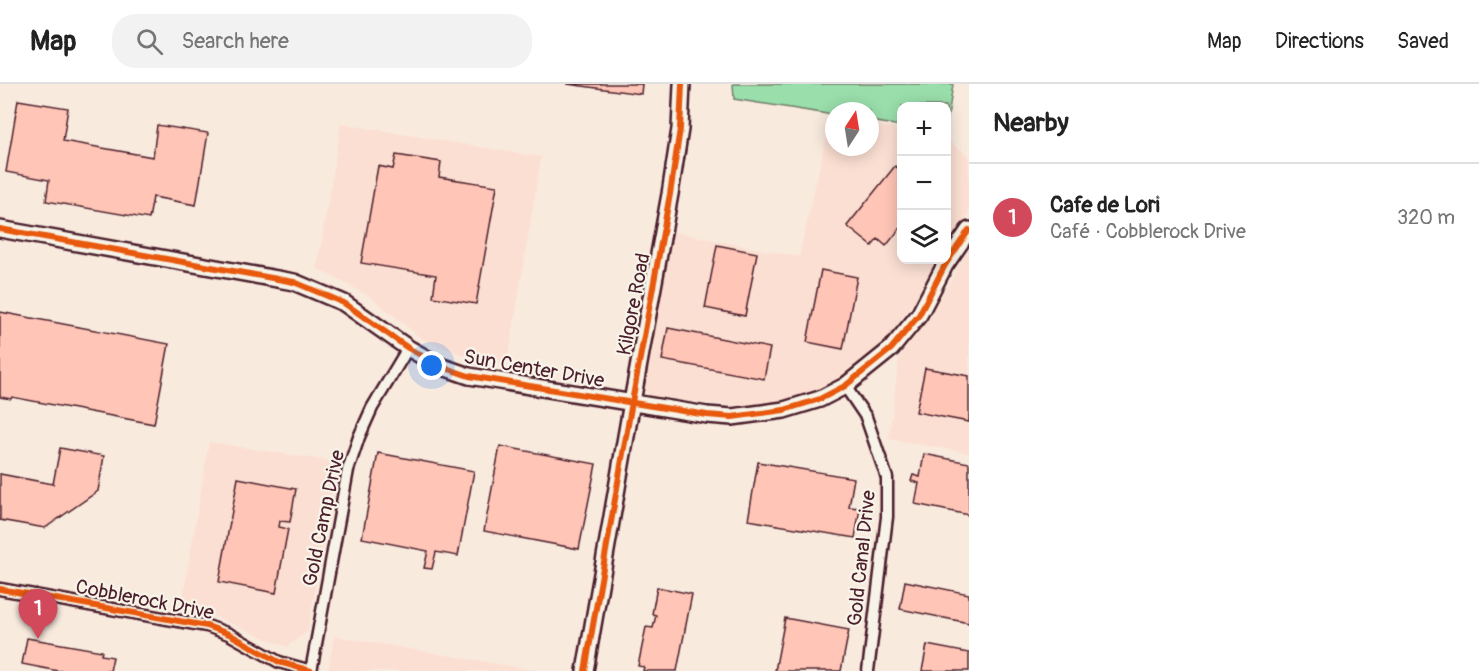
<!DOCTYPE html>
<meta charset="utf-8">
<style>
:root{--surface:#fff;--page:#f2f2f2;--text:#222;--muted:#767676;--line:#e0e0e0;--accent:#d1495b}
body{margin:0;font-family:Pangolin,sans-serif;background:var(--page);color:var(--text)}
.controls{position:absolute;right:18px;top:18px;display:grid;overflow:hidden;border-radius:12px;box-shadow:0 3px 15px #0003}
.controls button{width:54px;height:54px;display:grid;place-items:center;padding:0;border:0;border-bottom:2px solid var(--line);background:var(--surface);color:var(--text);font:30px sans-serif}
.compass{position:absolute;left:825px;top:18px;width:54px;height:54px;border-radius:50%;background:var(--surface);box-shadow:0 3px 15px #0003;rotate:12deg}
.you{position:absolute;left:432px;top:282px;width:21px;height:21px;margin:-15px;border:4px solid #fff;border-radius:50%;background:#1a73e8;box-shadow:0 0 0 9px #1a73e833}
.badge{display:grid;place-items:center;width:39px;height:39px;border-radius:50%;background:var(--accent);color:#fff;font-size:20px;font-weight:700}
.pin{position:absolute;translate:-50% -50px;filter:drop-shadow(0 2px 3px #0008)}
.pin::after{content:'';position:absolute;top:32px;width:21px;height:18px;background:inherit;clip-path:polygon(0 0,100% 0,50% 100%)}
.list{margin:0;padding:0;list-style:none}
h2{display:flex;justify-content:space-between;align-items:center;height:78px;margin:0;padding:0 24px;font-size:26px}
h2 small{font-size:20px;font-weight:400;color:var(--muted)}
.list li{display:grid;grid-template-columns:39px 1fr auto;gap:18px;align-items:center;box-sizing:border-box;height:108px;padding:0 24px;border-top:2px solid var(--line)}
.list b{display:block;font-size:22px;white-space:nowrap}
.list p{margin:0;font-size:20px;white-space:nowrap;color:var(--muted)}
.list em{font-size:20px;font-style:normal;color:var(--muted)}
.icon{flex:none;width:33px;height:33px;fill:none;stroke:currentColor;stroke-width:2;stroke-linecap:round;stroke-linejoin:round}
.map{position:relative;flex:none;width:969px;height:587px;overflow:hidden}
header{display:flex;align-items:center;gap:36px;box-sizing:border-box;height:84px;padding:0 30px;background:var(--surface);border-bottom:2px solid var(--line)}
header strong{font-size:28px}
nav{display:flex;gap:33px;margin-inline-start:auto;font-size:21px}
.search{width:420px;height:54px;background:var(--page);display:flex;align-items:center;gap:15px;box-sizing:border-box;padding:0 21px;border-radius:24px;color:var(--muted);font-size:22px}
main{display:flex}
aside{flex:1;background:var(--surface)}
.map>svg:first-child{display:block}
</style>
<header>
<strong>Map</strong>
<div class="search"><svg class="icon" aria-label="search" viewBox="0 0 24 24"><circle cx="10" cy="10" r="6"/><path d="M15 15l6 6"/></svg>Search here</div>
<nav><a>Map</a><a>Directions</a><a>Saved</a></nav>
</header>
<main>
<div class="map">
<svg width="969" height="587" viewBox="0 0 969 587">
<rect width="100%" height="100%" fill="#f9eade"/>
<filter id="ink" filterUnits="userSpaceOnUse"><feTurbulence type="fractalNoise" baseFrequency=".0167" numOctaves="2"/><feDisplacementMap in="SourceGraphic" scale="12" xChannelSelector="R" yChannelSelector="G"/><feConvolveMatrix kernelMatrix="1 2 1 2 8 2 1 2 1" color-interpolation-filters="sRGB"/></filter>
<g filter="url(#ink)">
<!-- built -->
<path fill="#fbdfd2" d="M 831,33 L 834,34 L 834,63 L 870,63 L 870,40 L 901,46 L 902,176 L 937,176 L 918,212 L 881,264 L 835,298 L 794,316 L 737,322 L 693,318 L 649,311 L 644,306 L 643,282 L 674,148 L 799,173 Z
M 341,40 L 541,73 L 507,282 L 468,273 L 422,255 L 371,213 L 317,184 Z
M 946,55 L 969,72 L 969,130 L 947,161 Z
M 969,165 L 969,369 L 889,355 L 899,274 L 928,235 Z
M 209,358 L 336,378 L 308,547 L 287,563 L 182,519 Z
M 334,552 L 539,587 L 328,587 Z"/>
<!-- green -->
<path fill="#99deab" stroke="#727e6b" stroke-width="1.5" d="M 733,0 L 953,0 L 947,40 L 946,22 L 902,22 L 901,42 L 870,37 L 870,27 L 834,27 L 834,31 L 734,15 Z"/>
<!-- building -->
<path fill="#ffc5b6" stroke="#4a1f2b" stroke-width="1.5" d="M 567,0 L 642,0 L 641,10 Z
M 18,16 L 68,24 L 63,57 L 153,73 L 157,41 L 208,49 L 196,121 L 153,113 L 149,135 L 46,117 L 49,96 L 6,88 Z
M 396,71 L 441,78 L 439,93 L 497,102 L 476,220 L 433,213 L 436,191 L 361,179 L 378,82 L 393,85 Z
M 895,82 L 900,86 L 902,83 L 902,142 L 886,162 L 878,155 L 872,162 L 847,142 Z
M 717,161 L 757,169 L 745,232 L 705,224 Z
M 821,186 L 857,193 L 843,265 L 807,258 Z
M 0,228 L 169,260 L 154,340 L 12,313 L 11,315 L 0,313 Z
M 668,244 L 770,264 L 764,295 L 662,276 Z
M 925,284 L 969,292 L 969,338 L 916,328 Z
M 500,362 L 596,380 L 579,465 L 484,447 Z
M 60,364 L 104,372 L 98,407 L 45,444 L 0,436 L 0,390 L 53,400 Z
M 378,369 L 474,387 L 458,472 L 436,468 L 432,485 L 424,484 L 428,467 L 362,454 Z
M 924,370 L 969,379 L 969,431 L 915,420 L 919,399 L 911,397 L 913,391 L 920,393 Z
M 758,378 L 854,394 L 849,423 L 860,424 L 855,454 L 748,436 Z
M 238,394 L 296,405 L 290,438 L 280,437 L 279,443 L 288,445 L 276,509 L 219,498 Z
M 905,497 L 969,510 L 969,539 L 900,525 Z
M 657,503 L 692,510 L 677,587 L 643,587 L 644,583 L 638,582 L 646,543 L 653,544 L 656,531 L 652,530 Z
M 785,534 L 849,546 L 841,587 L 775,587 Z
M 27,554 L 102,567 L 101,571 L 113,573 L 110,587 L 58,587 L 22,580 Z
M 927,561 L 969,569 L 969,587 L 922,587 Z"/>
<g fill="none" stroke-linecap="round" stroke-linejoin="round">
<!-- street casing -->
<g stroke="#4a1f2b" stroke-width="15">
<path id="street" d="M 845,302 L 866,333 L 887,394 L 887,433 L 868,587
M 0,505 L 207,542 L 229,550 L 279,578 L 311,587
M 311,587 L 348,386 L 359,353 L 372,324 L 408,264"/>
</g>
<!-- secondary casing -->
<g stroke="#4a1f2b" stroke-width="20">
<path id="secondary" d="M 0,145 L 294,198 L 344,219 L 408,264 L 440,282 L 469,292 L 707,331 L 732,333 L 784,326 L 820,315 L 845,302 L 891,265 L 919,231 L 945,181 L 969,146
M 585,587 L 632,318 L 670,110 L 680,45 L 682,0"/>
</g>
<!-- street -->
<use href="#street" stroke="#f7f3e8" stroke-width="10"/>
<!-- secondary -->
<use href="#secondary" stroke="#f7f3e8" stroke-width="15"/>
<!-- cycleway casing -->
<g stroke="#f7f3e8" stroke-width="10">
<path id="cycleway" d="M 0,145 L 294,198 L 344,219 L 408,264 L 440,282 L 469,292 L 707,331 L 732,333 L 784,326 L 820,315 L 845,302 L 891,265 L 919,231 L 945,181 L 969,146
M 0,505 L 207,542 L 229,550 L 279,578 L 311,587
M 585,587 L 632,318 L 670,110 L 680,45 L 682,0"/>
</g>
<!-- cycleway -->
<use href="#cycleway" stroke="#e8590c" stroke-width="6"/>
</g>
</g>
<g text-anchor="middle" stroke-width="4.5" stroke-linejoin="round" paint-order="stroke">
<!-- street labels -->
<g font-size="20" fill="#4a1f2b" stroke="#f7f3e8">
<text transform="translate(633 220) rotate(-79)" y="7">Kilgore Road</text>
<text transform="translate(534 284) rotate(10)" y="7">Sun Center Drive</text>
<text transform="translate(323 434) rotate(-78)" y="7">Gold Camp Drive</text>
<text transform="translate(861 474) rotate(-84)" y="7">Gold Canal Drive</text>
<text transform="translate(145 515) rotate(11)" y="7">Cobblerock Drive</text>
</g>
</g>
</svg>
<div class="controls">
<button>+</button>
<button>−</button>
<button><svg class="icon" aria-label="layers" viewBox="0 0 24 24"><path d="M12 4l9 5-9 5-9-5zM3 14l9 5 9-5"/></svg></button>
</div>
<svg class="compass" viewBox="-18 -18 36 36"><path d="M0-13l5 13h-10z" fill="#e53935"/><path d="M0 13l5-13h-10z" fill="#767676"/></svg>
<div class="you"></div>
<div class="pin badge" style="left:38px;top:555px">1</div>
</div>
<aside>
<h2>Nearby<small></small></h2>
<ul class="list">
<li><span class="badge">1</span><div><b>Cafe de Lori</b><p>Café · Cobblerock Drive</p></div><em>320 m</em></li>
</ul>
</aside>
</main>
